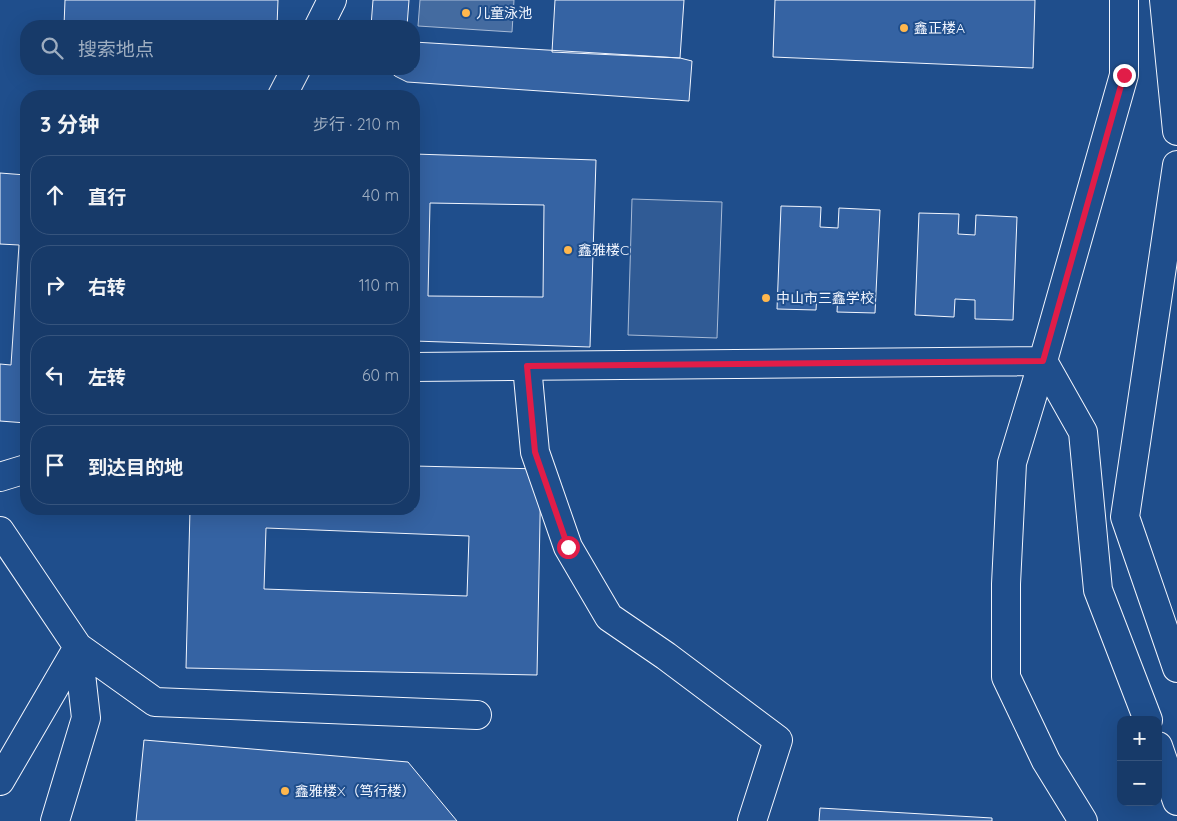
<!DOCTYPE html>
<html lang="zh">
<meta charset="utf-8">
<style>
:root{--surface:#173a69;--page:#20416f;--text:#f1f3f6;--muted:#9eadc0;--line:#36547d}
body{margin:0;font-family:Quicksand,"Noto Sans SC",sans-serif;background:var(--page);color:var(--text)}
.controls{position:absolute;right:15px;bottom:15px;display:grid;overflow:hidden;border-radius:10px;box-shadow:0 5px 20px #0002}
.controls button{width:45px;height:45px;display:grid;place-items:center;padding:0;border:0;border-bottom:1px solid var(--line);background:var(--surface);color:var(--text);font:25px sans-serif}
.stop{position:absolute;width:15px;height:15px;margin:-11px;border:4px solid #e11d48;border-radius:50%;background:#fff}
.stop.end{background:#e11d48;border-color:#fff;box-shadow:0 1px 5px #0008}
.list{margin:0;padding:0;list-style:none}
h2{display:flex;justify-content:space-between;align-items:center;height:65px;margin:0;padding:0 20px;font-size:21px}
h2 small{font-size:16px;font-weight:400;color:var(--muted)}
.list li{display:grid;grid-template-columns:32px 1fr auto;gap:15px;align-items:center;box-sizing:border-box;height:80px;margin:0 10px 10px;padding:0 10px;border:1px solid var(--line);border-radius:20px}
.list b{display:block;font-size:19px;white-space:nowrap}
.list em{font-size:16px;font-style:normal;color:var(--muted)}
.icon{flex:none;width:28px;height:28px;fill:none;stroke:currentColor;stroke-width:2;stroke-linecap:round;stroke-linejoin:round}
.map{position:relative;flex:none;width:1177px;height:821px;overflow:hidden}
.search{position:absolute;background:var(--surface);box-shadow:0 5px 20px #0002;left:20px;top:20px;width:400px;height:55px;display:flex;align-items:center;gap:12px;box-sizing:border-box;padding:0 18px;border-radius:20px;color:var(--muted);font-size:19px}
.panel{position:absolute;background:var(--surface);box-shadow:0 5px 20px #0002;left:20px;top:90px;width:400px;height:425px;border-radius:20px}
.map>svg:first-child{display:block}
</style>
<div class="map">
<svg width="1177" height="821" viewBox="0 0 1177 821">
<rect width="100%" height="100%" fill="#1f4e8c"/>
<!-- built -->
<path fill="#305b95" stroke="#a8bbd7" d="M 632,199 L 722,202 L 717,338 L 628,335 Z"/>
<!-- water -->
<path fill="#446ba0" stroke="#a8bbd7" d="M 420,0 L 514,0 L 512,32 L 418,26 Z"/>
<!-- building -->
<path fill="#3563a3" stroke="#f2f6ff" fill-rule="evenodd" d="M 65,0 L 278,0 L 277,26 L 64,26 Z
M 373,0 L 409,0 L 407,26 L 371,26 Z
M 555,0 L 684,0 L 680,58 L 552,52 Z
M 775,0 L 1035,0 L 1033,68 L 773,57 Z
M 414,42 L 680,58 L 692,61 L 689,101 L 407,82 L 395,76 L 387,69 L 414,69 Z
M 414,154 L 596,160 L 590,347 L 414,341 ZM 430,203 L 544,205 L 543,297 L 428,296 Z
M 0,173 L 26,175 L 26,423 L 0,421 L 0,364 L 11,365 L 19,245 L 0,244 Z
M 781,206 L 821,207 L 820,227 L 838,228 L 839,208 L 880,210 L 875,313 L 837,312 L 838,293 L 817,293 L 816,310 L 777,309 Z
M 919,213 L 959,214 L 958,234 L 975,235 L 976,215 L 1017,217 L 1013,320 L 975,319 L 975,300 L 955,299 L 954,317 L 915,315 Z
M 414,466 L 541,469 L 537,675 L 186,668 L 190,509 L 414,509 ZM 266,528 L 469,536 L 467,596 L 264,589 Z
M 144,740 L 408,762 L 457,821 L 136,821 Z
M 820,808 L 992,818 L 992,821 L 819,821 Z"/>
<g fill="none" stroke-linecap="round" stroke-linejoin="round">
<!-- street casing -->
<g stroke="#f2f6ff" stroke-width="30">
<path id="street" d="M 1164,0 L 1177,131
M 319,26 L 332,0
M 282,96 L 296,69
M 1177,165 L 1125,517 L 1177,668
M 1043,361 L 1012,463 L 1006,584 L 1006,677 L 1046,761 L 1083,821
M 1043,361 L 1083,432 L 1098,590 L 1148,720
M 527,366 L 535,452 L 568,547 L 609,617 L 666,656 L 778,740 L 752,821
M 414,367 L 1043,361 L 1124,75 L 1124,0
M 0,477 L 26,469
M 0,531 L 78,647 L 0,781
M 1158,746 L 1177,801
M 55,821 L 86,718 L 78,647 L 155,702 L 477,715"/>
</g>
<!-- street -->
<use href="#street" stroke="#1f4e8c" stroke-width="28"/>
</g>
<g fill="none" stroke-linecap="round" stroke-linejoin="round">
<!-- route -->
<path stroke="#e11d48" stroke-width="6" d="M 568,547 L 535,452 L 527,366 L 1043,361 L 1124,75"/>
</g>
<!-- markers -->
<g fill="#ffb74d" stroke="#1f4e8c" stroke-width="2">
<circle cx="466" cy="13" r="5"/>
<circle cx="904" cy="28" r="5"/>
<circle cx="568" cy="250" r="5"/>
<circle cx="766" cy="298" r="5"/>
<circle cx="285" cy="791" r="5"/>
</g>
<g text-anchor="middle" stroke-width="4" stroke-linejoin="round" paint-order="stroke">
<!-- poi labels -->
<g font-size="14" fill="#f2f6ff" stroke="#1f4e8c" text-anchor="start">
<text x="476" y="18">儿童泳池</text>
<text x="914" y="33">鑫正楼A</text>
<text x="578" y="255">鑫雅楼C</text>
<text x="776" y="303">中山市三鑫学校</text>
<text x="295" y="796">鑫雅楼X（笃行楼）</text>
</g>
</g>
</svg>
<div class="controls">
<button>+</button>
<button>−</button>
</div>
<div class="stop" style="left:568px;top:547px"></div>
<div class="stop end" style="left:1124px;top:75px"></div>
<div class="search"><svg class="icon" aria-label="search" viewBox="0 0 24 24"><circle cx="10" cy="10" r="6"/><path d="M15 15l6 6"/></svg>搜索地点</div>
<section class="panel">
<h2>3 分钟<small>步行 · 210 m</small></h2>
<ul class="list">
<li><svg class="icon" aria-label="ahead" viewBox="0 0 24 24"><path d="M12 20V5M6 11l6-6 6 6"/></svg><div><b>直行</b></div><em>40 m</em></li>
<li><svg class="icon" aria-label="right" viewBox="0 0 24 24"><path d="M7 20v-9h11M14 6l5 5-5 5"/></svg><div><b>右转</b></div><em>110 m</em></li>
<li><svg class="icon" aria-label="left" viewBox="0 0 24 24"><path d="M17 20v-9H6M10 6l-5 5 5 5"/></svg><div><b>左转</b></div><em>60 m</em></li>
<li><svg class="icon" aria-label="arrive" viewBox="0 0 24 24"><path d="M6 21V4h12l-3 4 3 4H6"/></svg><div><b>到达目的地</b></div></li>
</ul>
</section>
</div>
